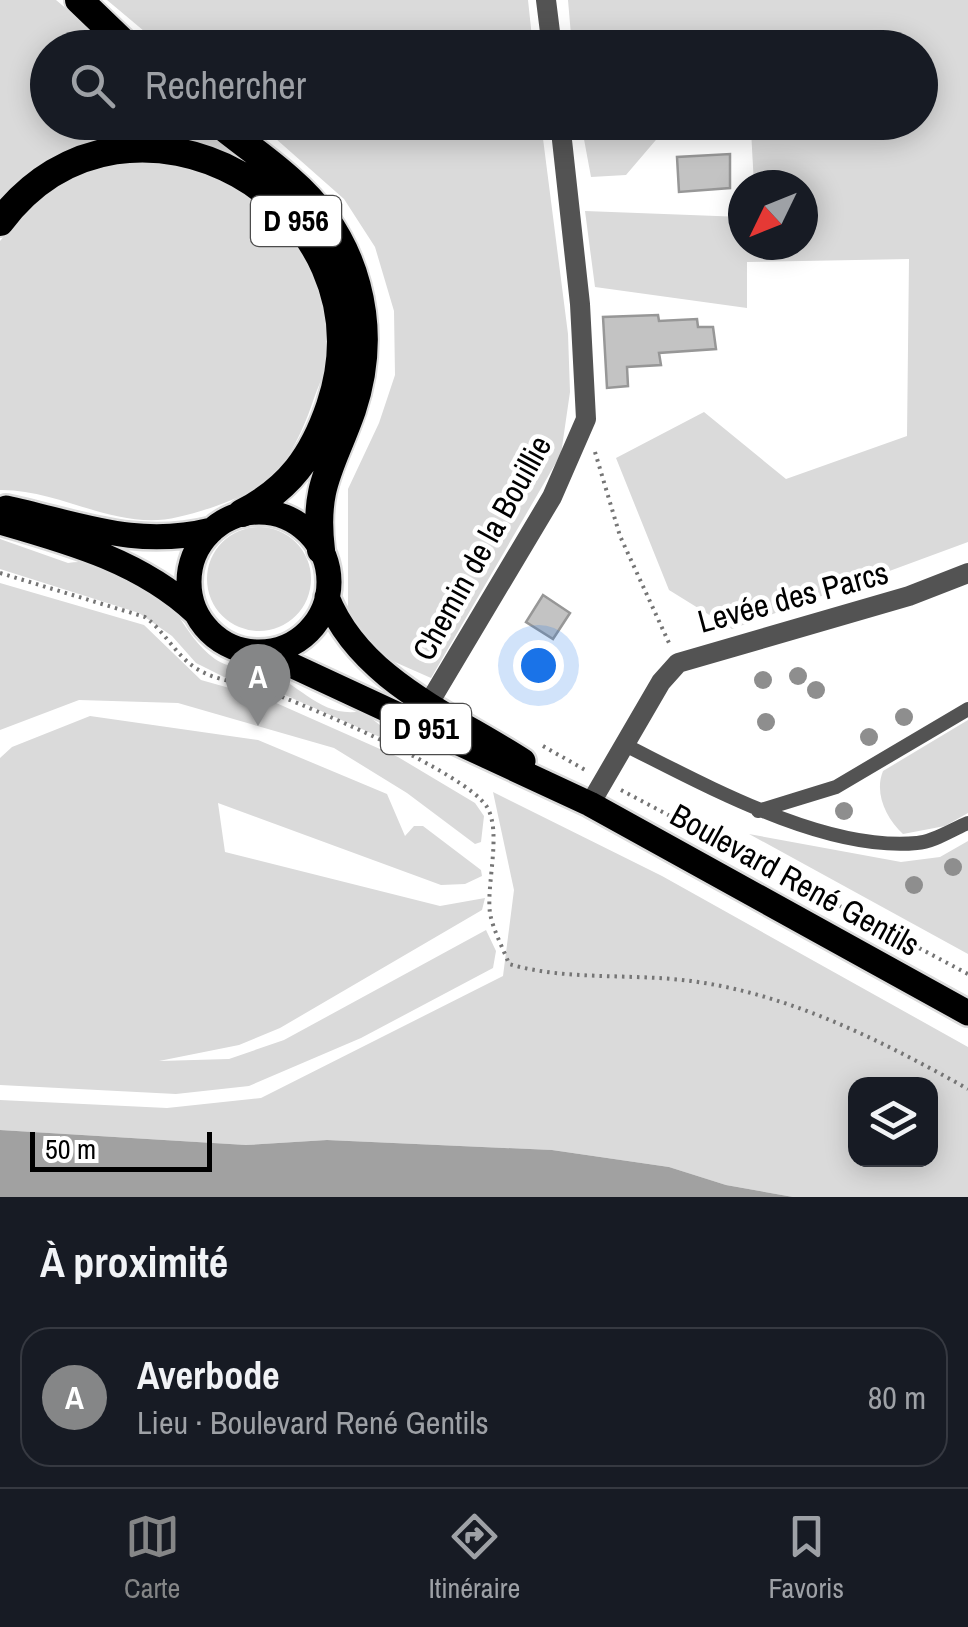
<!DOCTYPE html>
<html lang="fr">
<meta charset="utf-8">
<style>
:root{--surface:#171b24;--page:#242831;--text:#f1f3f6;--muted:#9ea1a6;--line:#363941;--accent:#858687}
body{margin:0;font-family:"Archivo Narrow",sans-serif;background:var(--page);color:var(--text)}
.controls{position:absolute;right:30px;bottom:30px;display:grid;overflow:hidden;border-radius:20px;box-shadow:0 5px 25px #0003}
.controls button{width:90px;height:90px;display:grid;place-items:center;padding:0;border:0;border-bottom:2px solid var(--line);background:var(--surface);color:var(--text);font:50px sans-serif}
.compass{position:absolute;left:728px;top:170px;width:90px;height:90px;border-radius:50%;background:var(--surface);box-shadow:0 5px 25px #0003;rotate:227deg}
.scale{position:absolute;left:30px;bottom:25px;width:182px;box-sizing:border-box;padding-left:10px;border:5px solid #000;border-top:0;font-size:28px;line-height:35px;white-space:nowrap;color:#000;-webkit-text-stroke:8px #fff;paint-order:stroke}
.you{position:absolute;left:538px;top:665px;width:35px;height:35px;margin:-25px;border:8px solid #fff;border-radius:50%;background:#1a73e8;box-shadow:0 0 0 15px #1a73e833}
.badge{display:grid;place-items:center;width:65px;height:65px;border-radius:50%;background:var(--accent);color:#fff;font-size:32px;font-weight:700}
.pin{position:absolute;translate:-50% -82px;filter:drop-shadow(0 2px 5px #0008)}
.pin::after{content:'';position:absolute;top:52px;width:35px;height:30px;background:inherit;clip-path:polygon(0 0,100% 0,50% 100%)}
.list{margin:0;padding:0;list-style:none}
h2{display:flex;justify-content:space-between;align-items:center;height:130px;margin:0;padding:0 40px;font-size:42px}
h2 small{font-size:32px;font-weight:400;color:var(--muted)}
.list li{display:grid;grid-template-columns:65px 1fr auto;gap:30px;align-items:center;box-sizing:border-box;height:140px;margin:0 20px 20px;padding:0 20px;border:2px solid var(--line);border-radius:30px}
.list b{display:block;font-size:38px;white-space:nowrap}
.list p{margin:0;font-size:32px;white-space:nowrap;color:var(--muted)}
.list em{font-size:32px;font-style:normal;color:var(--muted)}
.icon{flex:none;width:55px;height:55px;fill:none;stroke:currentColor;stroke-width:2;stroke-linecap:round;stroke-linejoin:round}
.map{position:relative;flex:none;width:968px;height:1197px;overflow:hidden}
.search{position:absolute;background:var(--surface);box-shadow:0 5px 25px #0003;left:30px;right:30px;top:30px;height:110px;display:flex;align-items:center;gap:25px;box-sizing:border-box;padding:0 35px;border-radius:55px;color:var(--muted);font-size:38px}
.sheet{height:290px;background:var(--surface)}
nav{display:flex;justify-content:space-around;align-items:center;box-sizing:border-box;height:140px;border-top:2px solid var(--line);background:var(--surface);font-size:28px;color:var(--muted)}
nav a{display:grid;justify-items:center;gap:5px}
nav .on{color:var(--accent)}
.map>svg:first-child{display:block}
</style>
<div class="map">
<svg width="968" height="1197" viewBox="0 0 968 1197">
<rect width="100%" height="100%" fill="#fff"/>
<!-- green -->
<path fill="#dadada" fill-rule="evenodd" d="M 0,0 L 56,0 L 112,47 L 48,48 L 48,122 L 200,123 L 252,167 L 193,145 L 136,139 L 0,207 Z
M 107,0 L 528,0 L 533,47 L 163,47 Z
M 568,0 L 968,0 L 968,542 L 732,629 L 669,590 L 616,458 L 704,412 L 786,479 L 907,436 L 909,259 L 747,262 L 747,308 L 595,287 L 585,211 L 743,217 L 743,245 L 803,245 L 803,185 L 754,185 L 751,130 L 661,134 L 626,175 L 591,177 L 581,123 L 920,122 L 920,48 L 572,47 Z
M 258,123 L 541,123 L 568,334 L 570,392 L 561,454 L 431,678 L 388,659 L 348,618 L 348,489 L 379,423 L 395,375 L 394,311 L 375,247 L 344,199 Z
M 134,160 C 217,167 285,201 316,283 C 324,306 332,333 328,358 C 325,372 318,387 313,401 C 306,423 288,465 269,479 C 247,497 205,511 178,517 C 118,532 60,489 0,490 L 0,241 C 48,185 61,177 134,160 Z
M207 579a52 52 0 1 1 104 0a52 52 0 1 1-104 0Z
M 0,539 L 68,563 C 103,556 155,585 176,613 C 189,631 197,646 215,659 C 234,672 248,663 266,671 C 300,684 322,719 362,711 L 385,729 L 408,731 L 400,746 L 258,683 L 226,678 L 196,663 L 172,636 L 139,613 L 0,569 Z
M 0,583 L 144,625 L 201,680 L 265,698 L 398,757 L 475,803 L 484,816 L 481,842 L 475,844 L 407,793 L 334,748 L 178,703 L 79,700 L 0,730 Z
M 90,716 L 258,740 L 387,794 L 405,836 L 414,826 L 423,826 L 481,870 L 482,876 L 465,884 L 441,885 L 218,803 L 225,852 L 440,906 L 485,898 L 482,910 L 280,1028 L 239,1045 L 159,1061 L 229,1059 L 284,1040 L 486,930 L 496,951 L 493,968 L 361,1038 L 249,1086 L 176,1094 L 0,1085 L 0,758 L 12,747 Z
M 968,720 L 968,813 L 945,826 L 903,834 C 886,818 874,793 883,771 Z
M 493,792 L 662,876 L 968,1047 L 968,1197 L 793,1197 L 726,1185 L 669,1167 L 552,1150 L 327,1140 L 246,1145 L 0,1130 L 0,1100 L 167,1108 L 261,1098 L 503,976 L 514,890 ZM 856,1084 L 930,1084 L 930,1160 L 856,1160 Z
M 749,834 L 901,862 L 940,857 L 968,841 L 968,954 Z"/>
<!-- water -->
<path fill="#a1a1a1" d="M 0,1130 L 246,1145 L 327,1140 L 552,1150 L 669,1167 L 726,1185 L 793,1197 L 0,1197 Z"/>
<!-- building -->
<path fill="#c3c3c3" stroke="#979797" stroke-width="2.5" d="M 730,154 L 730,188 L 679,192 L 677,157 Z
M 658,315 L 659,321 L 697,319 L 698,327 L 713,327 L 716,349 L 659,353 L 661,365 L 627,367 L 628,386 L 607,388 L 603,317 Z
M 543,595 L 570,613 L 553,639 L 526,622 Z"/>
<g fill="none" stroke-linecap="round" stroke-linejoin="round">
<!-- primary casing -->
<g stroke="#dbdbdb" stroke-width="30">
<path id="primary" d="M 6,508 C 80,524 136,549 212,530
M189 582a70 70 0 1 1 140 0a70 70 0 1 1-140 0Z
M 0,522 C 70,542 142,562 196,613
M 327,597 C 360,680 452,715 523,761
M 263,652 L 590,804 L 968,1013"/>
</g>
<!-- trunk casing -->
<g stroke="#dbdbdb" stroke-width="32">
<path id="trunk" d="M 79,0 L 129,48
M 217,122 C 241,142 267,159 290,180 C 357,238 380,326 352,410 C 332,467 313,486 321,550
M 0,222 C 128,52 398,203 330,406 C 313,456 289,489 242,513"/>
</g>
<!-- path -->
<path stroke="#757575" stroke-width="4" stroke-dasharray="2.5 5" stroke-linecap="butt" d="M 595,452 L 620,536 L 669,643
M 0,573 L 145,617 C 166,632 176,657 199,670 C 219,682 243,682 264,690 C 308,706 465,772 487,807 C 502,832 486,885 490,913 C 493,930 503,948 509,964 C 566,981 631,973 691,981 C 790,994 882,1041 968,1089
M 543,746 L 587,771
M 621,790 L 968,974"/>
<!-- service -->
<path stroke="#535353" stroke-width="14" d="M 625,745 C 705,785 825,852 917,843 C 934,842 953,829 968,823
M 758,811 L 836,787 L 968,709"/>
<!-- minor -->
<path stroke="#535353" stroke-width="20" d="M 546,0 L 552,48
M 429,703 L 552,497 L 586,419 L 580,304 L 560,122
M 590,804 L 661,682 L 678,663 L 909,596 L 968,573"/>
<!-- primary -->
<use href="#primary" stroke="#000" stroke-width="25"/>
<!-- trunk -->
<use href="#trunk" stroke="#000" stroke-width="28"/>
</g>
<!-- trees -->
<g fill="#8e8e8e">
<circle cx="798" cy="676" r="9"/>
<circle cx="763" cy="680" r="9"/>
<circle cx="816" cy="690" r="9"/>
<circle cx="904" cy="717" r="9"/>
<circle cx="766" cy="722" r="9"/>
<circle cx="869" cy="737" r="9"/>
<circle cx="844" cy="811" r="9"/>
<circle cx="953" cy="867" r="9"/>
<circle cx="914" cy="885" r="9"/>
</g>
<g text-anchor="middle" stroke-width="9" stroke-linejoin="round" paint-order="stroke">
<!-- shield labels -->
<g fill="#fff" stroke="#4c4c4c" stroke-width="2.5">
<rect x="251" y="196" width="90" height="50" rx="8"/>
<rect x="381" y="704" width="90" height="50" rx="8"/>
</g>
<g font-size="30" font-weight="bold" fill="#000">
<text x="296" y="231">D 956</text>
<text x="426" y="739">D 951</text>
</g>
<!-- street labels -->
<g font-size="32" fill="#000" stroke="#fff">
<text transform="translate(482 548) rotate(-61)" y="11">Chemin de la Bouillie</text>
<text transform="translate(793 597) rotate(-15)" y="11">Levée des Parcs</text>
<text transform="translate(795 880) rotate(29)" y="11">Boulevard René Gentils</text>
</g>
</g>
</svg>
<div class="controls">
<button><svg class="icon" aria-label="layers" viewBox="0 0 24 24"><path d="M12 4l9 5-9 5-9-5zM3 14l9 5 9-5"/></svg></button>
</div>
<svg class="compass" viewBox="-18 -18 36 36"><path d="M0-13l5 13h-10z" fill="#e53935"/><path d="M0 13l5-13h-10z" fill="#9ea1a6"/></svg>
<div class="scale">50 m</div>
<div class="you"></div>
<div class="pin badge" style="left:258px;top:726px">A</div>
<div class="search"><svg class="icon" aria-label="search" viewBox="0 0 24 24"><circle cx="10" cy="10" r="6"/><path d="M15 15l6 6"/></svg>Rechercher</div>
</div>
<section class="sheet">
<h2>À proximité<small></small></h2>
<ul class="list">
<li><span class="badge">A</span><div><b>Averbode</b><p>Lieu · Boulevard René Gentils</p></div><em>80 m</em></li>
</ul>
</section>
<nav>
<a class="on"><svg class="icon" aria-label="map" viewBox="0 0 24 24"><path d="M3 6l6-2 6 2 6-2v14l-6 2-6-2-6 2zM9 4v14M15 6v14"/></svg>Carte</a>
<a><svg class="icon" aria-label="directions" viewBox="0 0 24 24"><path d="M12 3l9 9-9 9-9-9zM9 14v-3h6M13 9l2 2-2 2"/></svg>Itinéraire</a>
<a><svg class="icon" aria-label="saved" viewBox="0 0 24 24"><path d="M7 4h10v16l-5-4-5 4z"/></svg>Favoris</a>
</nav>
